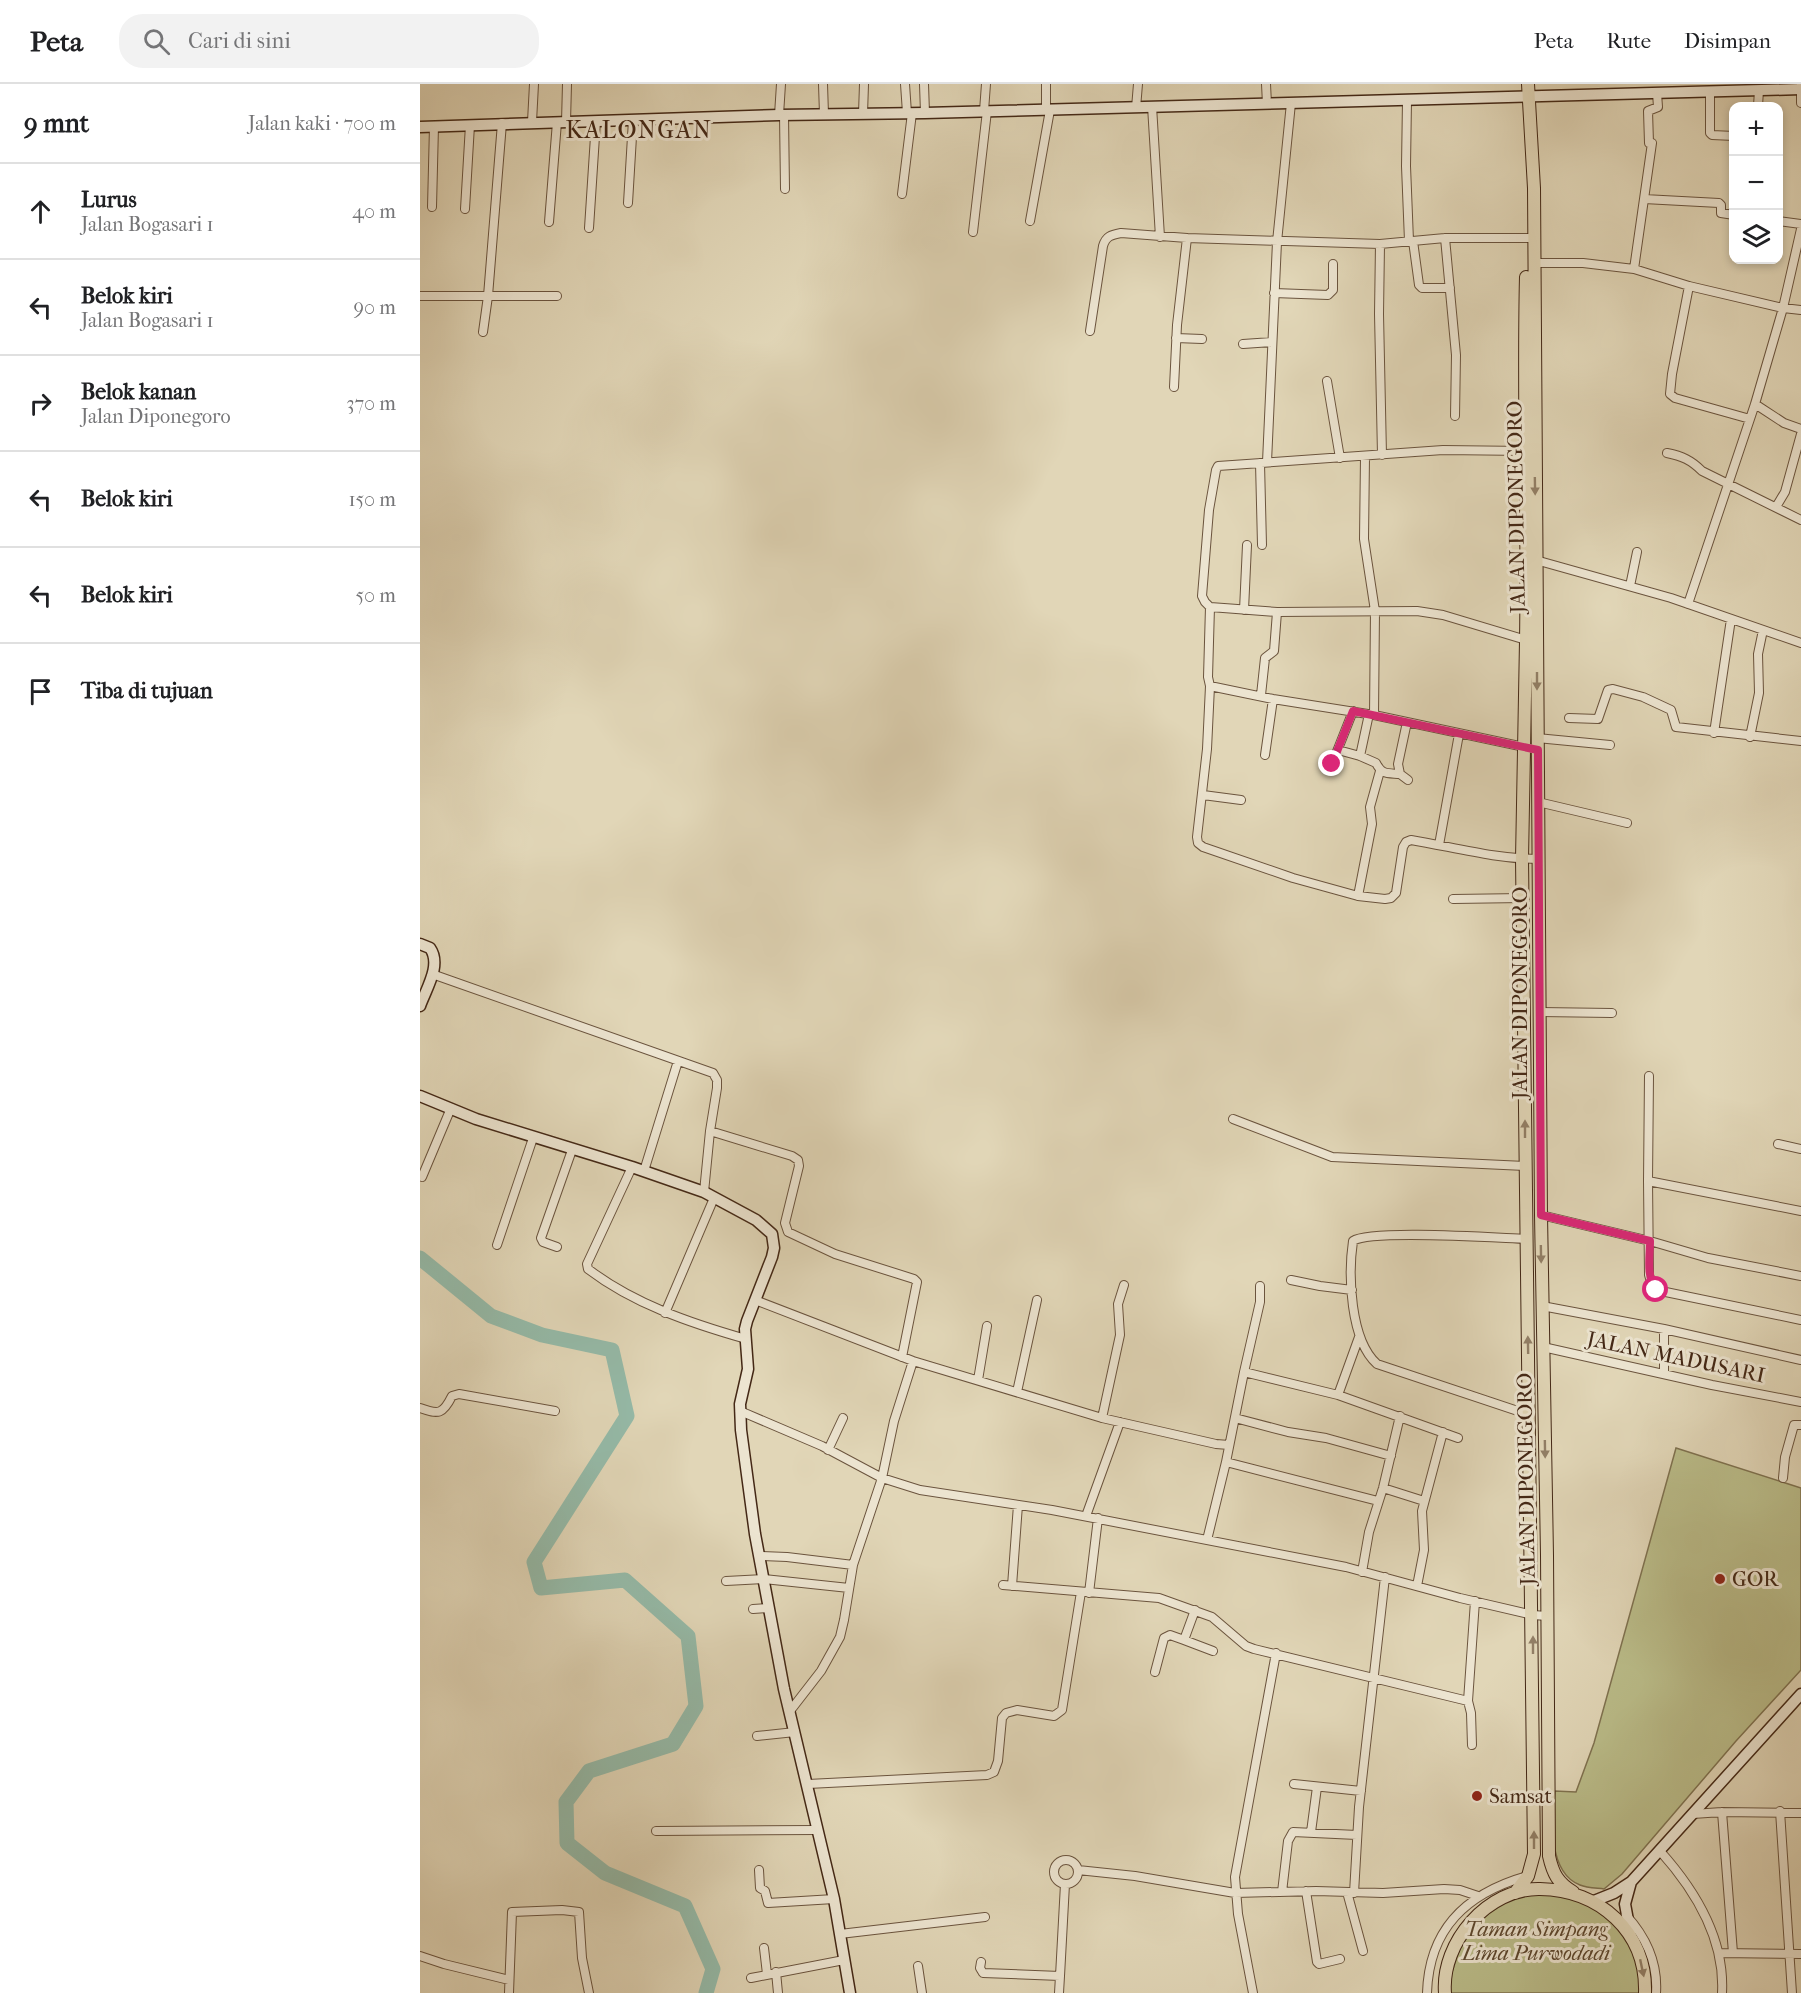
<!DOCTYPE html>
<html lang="id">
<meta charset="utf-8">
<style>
:root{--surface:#fff;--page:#f2f2f2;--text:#202124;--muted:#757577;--line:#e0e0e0}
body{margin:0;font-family:"IM FELL French Canon",serif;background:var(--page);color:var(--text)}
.controls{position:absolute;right:18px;top:18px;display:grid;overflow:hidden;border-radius:12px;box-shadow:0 3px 9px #0003}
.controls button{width:54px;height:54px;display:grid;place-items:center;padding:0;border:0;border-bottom:2px solid var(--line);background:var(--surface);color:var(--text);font:30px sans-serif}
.stop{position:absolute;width:18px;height:18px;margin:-14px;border:4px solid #db2777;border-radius:50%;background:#fff}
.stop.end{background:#db2777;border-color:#fff;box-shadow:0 2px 6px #0008}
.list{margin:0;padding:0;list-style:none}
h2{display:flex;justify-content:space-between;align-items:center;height:78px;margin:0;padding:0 24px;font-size:26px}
h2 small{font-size:20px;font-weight:400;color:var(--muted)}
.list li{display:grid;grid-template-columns:39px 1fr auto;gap:18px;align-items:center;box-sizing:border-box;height:96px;padding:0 24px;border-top:2px solid var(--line)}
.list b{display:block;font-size:22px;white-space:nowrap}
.list p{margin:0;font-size:20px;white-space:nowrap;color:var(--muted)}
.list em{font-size:20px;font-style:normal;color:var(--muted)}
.icon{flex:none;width:33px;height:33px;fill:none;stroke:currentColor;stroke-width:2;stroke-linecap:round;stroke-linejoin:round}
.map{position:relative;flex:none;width:1381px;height:1909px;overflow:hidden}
header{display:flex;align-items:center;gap:36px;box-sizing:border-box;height:84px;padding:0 30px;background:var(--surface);border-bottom:2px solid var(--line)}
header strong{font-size:28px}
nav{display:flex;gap:33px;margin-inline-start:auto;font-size:21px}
.search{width:420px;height:54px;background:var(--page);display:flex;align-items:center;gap:15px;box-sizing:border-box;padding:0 21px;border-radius:24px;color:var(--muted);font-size:22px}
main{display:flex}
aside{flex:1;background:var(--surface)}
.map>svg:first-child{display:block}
</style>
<header>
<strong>Peta</strong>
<div class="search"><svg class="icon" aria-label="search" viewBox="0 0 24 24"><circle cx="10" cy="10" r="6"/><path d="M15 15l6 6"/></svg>Cari di sini</div>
<nav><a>Peta</a><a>Rute</a><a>Disimpan</a></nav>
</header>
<main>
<aside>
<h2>9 mnt<small>Jalan kaki · 700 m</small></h2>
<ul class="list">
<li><svg class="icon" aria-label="ahead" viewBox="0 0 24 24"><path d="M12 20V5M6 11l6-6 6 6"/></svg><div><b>Lurus</b><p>Jalan Bogasari 1</p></div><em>40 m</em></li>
<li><svg class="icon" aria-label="left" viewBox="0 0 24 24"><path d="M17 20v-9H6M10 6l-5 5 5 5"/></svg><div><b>Belok kiri</b><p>Jalan Bogasari 1</p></div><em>90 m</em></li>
<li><svg class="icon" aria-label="right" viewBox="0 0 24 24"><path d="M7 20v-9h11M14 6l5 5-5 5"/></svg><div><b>Belok kanan</b><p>Jalan Diponegoro</p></div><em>370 m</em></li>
<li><svg class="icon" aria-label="left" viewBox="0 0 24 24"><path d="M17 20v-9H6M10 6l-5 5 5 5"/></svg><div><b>Belok kiri</b></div><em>150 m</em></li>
<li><svg class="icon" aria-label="left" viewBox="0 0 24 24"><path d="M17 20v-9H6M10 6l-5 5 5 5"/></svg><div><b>Belok kiri</b></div><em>50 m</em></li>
<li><svg class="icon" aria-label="arrive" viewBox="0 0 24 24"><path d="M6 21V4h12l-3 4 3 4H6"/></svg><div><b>Tiba di tujuan</b></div></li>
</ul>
</aside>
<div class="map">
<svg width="1381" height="1909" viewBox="0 0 1381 1909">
<rect width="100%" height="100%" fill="#e1d6b7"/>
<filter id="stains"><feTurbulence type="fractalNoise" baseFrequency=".00333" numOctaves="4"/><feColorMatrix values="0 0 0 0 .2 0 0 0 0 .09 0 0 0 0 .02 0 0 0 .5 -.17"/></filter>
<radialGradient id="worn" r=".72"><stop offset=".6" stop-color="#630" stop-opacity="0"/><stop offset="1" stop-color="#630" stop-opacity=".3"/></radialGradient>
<!-- green -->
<path fill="#babc89" stroke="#7f7250" stroke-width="1.5" d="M 1256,1364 L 1381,1404 L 1381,1586 L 1316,1657 L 1202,1790 L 1184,1805 C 1176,1804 1167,1804 1160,1801 C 1128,1789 1131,1735 1135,1707 L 1156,1708 L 1174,1659 Z
M 1153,1808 L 1211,1853 L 1225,1909 L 1025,1909 L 1048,1840 L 1095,1809 Z"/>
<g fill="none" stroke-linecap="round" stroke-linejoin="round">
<!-- river -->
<path stroke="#95baa8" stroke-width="15" d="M 0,1174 L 71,1232 L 122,1251 L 192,1266 L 207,1332 L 114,1478 L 121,1504 L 205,1496 L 268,1552 L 276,1622 L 253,1660 L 169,1687 L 146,1718 L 147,1759 L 185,1789 L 265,1822 L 293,1885 L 286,1909"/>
<!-- street casing -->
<g stroke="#6b543e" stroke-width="10">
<path id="street" d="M 403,0 L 404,30
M 485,0 L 487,29
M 504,0 L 505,29
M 626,0 L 626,26
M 846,0 L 847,20
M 1381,0 L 1381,19
M 1290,7 L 1290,49 L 1292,51 L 1314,52
M 987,16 L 986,82 L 989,157
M 732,22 L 740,153
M 1338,22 L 1339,6
M 716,24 L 718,0
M 564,27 L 566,0
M 443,30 L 444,0
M 359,31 L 361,0
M 364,31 L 365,105
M 112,38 L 114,0
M 146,38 L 147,0
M 1229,59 L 1228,27 L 1238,23 L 1237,9
M 482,110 L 492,29
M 1224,115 L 1299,119 L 1301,121 L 1301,129 L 1314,131
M 208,119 L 213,36
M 12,123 L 14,42
M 45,125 L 50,41
M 610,137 L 630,26
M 1358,137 L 1381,140
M 129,138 L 137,38
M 169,144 L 176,37
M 553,148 L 567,27
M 1025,154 L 1036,271 L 1035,332
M 993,157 L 999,201 L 1002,204 L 1030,204
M 960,160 L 959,230 L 962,371
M 1114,179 L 1163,179 L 1214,185 L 1269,202 L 1363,224 L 1381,226
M 1214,185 L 1232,59
M 1269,202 L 1252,290 L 1250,310 L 1255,314 L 1330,335
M 854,209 L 908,211 L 913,206 L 913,180
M 0,212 L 137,212
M 670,247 L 683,162 C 686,152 691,151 701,149 L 767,154 L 960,160 L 1025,154 L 1114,154
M 63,248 L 68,212 L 82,39
M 756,254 L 782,255
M 823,260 L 852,258
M 907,297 L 920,374
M 754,303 L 757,241 L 767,154
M 1335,320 L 1364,339 L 1381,345
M 1247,369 C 1262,372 1271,376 1282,387 L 1381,436
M 945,373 L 944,455 L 955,527 L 954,631
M 847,378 L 857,158 L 871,19
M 840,379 L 842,461
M 1356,423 L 1365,408 L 1381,350
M 1112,475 L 1251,514 L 1381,559
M 1210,502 L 1217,468
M 1268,520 L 1335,320 L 1363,224 L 1381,145
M 790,523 L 785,518 L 782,512 L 789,426 L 796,386 L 798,382 L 1023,366 L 1109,367
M 824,526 L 827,461
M 1106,556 L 1023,531 L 997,527 L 857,528 L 790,523 L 788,593 L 790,602 L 853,615 L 954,631 L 1118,666
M 790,602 L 787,665 L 777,753 L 778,759 L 783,763 L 873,794 L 938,812 L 965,815 L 971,814 L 976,809 L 983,763 L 986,758 L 991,756 C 1033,763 1076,775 1118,775
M 841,611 L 845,574 L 854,567 L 857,528
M 1149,634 L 1178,635 L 1188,606 L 1193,605 L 1223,613 L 1251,626 L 1256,643 L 1381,657
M 987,638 L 978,680 L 980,690 L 988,696
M 1294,649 L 1311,535
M 1330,653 L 1339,609 L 1338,570 L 1343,546
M 1117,654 L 1190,661
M 918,666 L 940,672 L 956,679 C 962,691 967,689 980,690
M 845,671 L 853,615
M 940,672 L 949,630
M 912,680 L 933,627
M 783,711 L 821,716
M 1118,718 L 1207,739
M 1019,761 L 1039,650
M 938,812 L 952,740 L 950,723 L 960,687
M 1033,815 L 1103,814
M 12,890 L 293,989 L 297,996 L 297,1004 L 290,1047 L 284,1108
M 1120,928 L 1192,929
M 813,1035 L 912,1073 L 1105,1082
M 290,1047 L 372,1072 L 378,1076 L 379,1082 L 365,1139 L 368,1148 L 415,1170 L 494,1195 L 497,1198 L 482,1273
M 1358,1060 L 1381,1065
M 212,1083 L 167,1180 L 168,1185 C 214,1220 270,1239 326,1255
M 224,1087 L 258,977
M 2,1093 L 31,1024
M 1228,1097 L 1229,992
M 1381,1127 L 1228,1097 L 1229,1191 L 1231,1198 L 1236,1206 L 1381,1236
M 1121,1131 L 1230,1157 L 1288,1174 L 1381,1192
M 1107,1155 C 1078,1154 951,1145 933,1157 C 928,1191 930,1256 957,1280 L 1110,1331
M 77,1161 L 113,1054
M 137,1163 L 123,1158 L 121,1154 L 152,1066
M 871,1196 L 900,1202 L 932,1206
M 840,1202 L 840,1218 L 824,1288 L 918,1311 L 939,1253
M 335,1216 L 493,1277 L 682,1334 L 796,1360 L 809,1361
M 1122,1222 L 1244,1245 L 1381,1276
M 245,1229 L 294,1114
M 1123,1263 L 1292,1301 L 1381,1318
M 824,1288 L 806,1378 L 958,1417
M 1244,1290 L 1244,1245
M 558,1296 L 567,1242
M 597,1308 L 617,1216
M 918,1311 L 1038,1354
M 0,1324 C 19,1331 23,1330 32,1312 L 39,1310 L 135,1327
M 320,1327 L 402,1362 L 462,1394 L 500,1406 L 632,1426 L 926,1483 L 1040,1514 L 1113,1531 L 1127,1532
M 682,1334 L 700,1251 L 698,1220 L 704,1201
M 815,1334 L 868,1348 L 906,1354 L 971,1372
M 408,1366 L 423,1334
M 1363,1394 L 1365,1373 L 1374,1341 L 1381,1341
M 963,1404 L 1004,1417
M 666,1432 L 700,1338
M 787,1456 L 806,1378
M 340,1472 L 367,1473 L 433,1481
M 942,1488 L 949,1448 L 963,1404 L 980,1332
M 306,1497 L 344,1495 L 429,1504
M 583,1501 L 739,1514 L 792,1533 L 826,1562 L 834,1565 L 1048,1617 L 1051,1629 L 1052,1661
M 592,1502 L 598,1421
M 997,1502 L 1004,1466 L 1002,1427 L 1023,1348
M 669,1509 L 678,1434
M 333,1525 L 349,1524
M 764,1556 L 793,1567
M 735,1588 L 744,1554 L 750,1551 L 764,1556 L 775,1526
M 1048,1617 L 1055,1517
M 370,1627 L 401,1587 L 420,1553 L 424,1536 L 433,1481 L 462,1394 L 474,1337 L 493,1277
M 337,1652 L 375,1648
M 388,1700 L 567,1691 L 574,1688 L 578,1677 L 582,1634 L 586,1629 L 597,1626 L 634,1632 L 642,1626 L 661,1508
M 874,1700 L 941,1707
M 1360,1727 L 1372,1909
M 1302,1728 L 1313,1869
M 1273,1730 L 1302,1728 L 1381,1729
M 236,1747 L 398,1746
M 891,1748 L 897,1703
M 1240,1767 C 1275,1806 1305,1855 1302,1909
M634 1788a12 12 0 1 1 24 0a12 12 0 1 1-24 0Z
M 339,1786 L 340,1804 L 345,1807 L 348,1819 L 414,1815
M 658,1786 L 715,1792 L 815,1809 L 896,1807 L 963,1809 L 1024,1805 L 1040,1806 L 1058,1812
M 886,1807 L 897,1878 L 899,1880 L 920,1875
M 862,1808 L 868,1757 L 873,1748 L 937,1751
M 927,1808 L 943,1867
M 934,1809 L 939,1723 L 965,1493
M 1206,1831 C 1226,1853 1238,1879 1236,1909
M 420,1850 L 565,1833
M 344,1864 L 347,1890
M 1300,1869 L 1381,1870
M 0,1872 L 24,1880 L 89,1896
M 561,1878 L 560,1884 L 563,1889 L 640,1892 L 639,1909
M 498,1882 L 502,1909
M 356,1888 L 358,1909
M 640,1892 L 645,1800
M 331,1894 L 424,1876
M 89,1909 L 92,1828 L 142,1826 L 159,1828 L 162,1874 L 169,1909
M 833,1909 L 818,1830 L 815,1793 L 856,1569
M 1007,1909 C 1009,1844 1047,1809 1107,1792"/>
</g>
<!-- secondary casing -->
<g stroke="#442816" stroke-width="13">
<path id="secondary" d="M 0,43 L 359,31 L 505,29 L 1381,5
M 0,860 L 10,864 C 22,881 6,905 0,922
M 0,1012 L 56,1035 L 212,1083 L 284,1108 L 336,1136 L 352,1150 L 354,1164 L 352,1173 L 327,1237 L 325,1245 L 328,1285 L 320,1320 L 321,1346 L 335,1450 L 364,1605 L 414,1815 L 430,1909
M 1211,1798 L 1205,1820 L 1211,1853
M 1174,1817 L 1194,1809 L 1211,1798 L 1381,1610"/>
</g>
<!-- primary casing -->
<g stroke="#442816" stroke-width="14">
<path id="primary" d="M 1108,0 L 1114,104 L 1121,1131 L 1127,1471 L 1129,1772 C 1133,1790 1138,1799 1153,1808
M 1095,1809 L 1108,1792 L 1114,1770 L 1102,775 C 1103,702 1105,630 1106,557 C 1108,436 1103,314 1106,193
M 1025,1909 C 1021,1858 1068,1804 1120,1805 C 1180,1806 1227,1848 1225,1909"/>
</g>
<!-- street -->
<use href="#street" stroke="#ece4d0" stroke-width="8"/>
<!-- secondary -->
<use href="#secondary" stroke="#ece4d0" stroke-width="10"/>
<!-- primary -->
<use href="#primary" stroke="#e1d6b7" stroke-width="12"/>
</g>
<!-- one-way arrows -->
<defs><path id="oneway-solid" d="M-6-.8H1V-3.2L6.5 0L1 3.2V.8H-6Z" transform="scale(1.5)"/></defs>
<g fill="#927f66">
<use href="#oneway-solid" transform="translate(1115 402) rotate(89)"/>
<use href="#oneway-solid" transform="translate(1117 597) rotate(90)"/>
<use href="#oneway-solid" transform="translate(1105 1045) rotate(-90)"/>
<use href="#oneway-solid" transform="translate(1121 1170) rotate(89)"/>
<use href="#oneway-solid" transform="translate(1108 1261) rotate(-91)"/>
<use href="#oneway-solid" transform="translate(1125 1365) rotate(89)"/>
<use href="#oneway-solid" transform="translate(1113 1561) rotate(-90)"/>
<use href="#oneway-solid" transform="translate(1114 1756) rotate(-90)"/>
<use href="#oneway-solid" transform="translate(1222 1884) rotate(78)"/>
</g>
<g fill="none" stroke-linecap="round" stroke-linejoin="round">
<!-- route -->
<path stroke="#db2777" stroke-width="8" d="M 912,680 L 933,627 L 1118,666 L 1121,1131 L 1230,1157 C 1230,1174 1226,1191 1236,1206"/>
</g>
<!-- markers -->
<g fill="#8f2418" stroke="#ece4d0" stroke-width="2">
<circle cx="1300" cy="1495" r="6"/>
<circle cx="1057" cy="1712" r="6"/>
</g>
<g text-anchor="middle" stroke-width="6" stroke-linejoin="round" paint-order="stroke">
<!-- street labels -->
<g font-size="21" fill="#442816" stroke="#ece4d0">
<text transform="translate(1096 423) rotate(-91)" y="7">JALAN DIPONEGORO</text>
<text transform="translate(1100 909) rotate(-90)" y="7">JALAN DIPONEGORO</text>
<text transform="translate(1256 1273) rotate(12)" y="7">JALAN MADUSARI</text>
<text transform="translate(1106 1395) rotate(-91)" y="7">JALAN DIPONEGORO</text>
</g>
<!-- poi labels -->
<g font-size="21" fill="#442816" stroke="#ece4d0" text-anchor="start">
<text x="1312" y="1502">GOR</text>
<text x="1069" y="1719">Samsat</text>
</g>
<!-- park labels -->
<g font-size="21" font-style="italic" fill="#5c462d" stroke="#ece4d0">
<text x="1116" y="1852">Taman Simpang<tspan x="1116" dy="24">Lima Purwodadi</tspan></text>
</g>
<!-- quarter labels -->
<g font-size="24" letter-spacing="1.5" fill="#442816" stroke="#ece4d0">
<text x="219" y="54">KALONGAN</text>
</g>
</g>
<rect width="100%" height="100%" filter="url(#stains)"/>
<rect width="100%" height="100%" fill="url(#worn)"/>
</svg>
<div class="controls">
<button>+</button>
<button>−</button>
<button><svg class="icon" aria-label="layers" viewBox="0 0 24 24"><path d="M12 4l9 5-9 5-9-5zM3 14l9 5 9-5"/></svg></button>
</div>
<div class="stop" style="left:1236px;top:1206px"></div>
<div class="stop end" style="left:912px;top:680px"></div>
</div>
</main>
